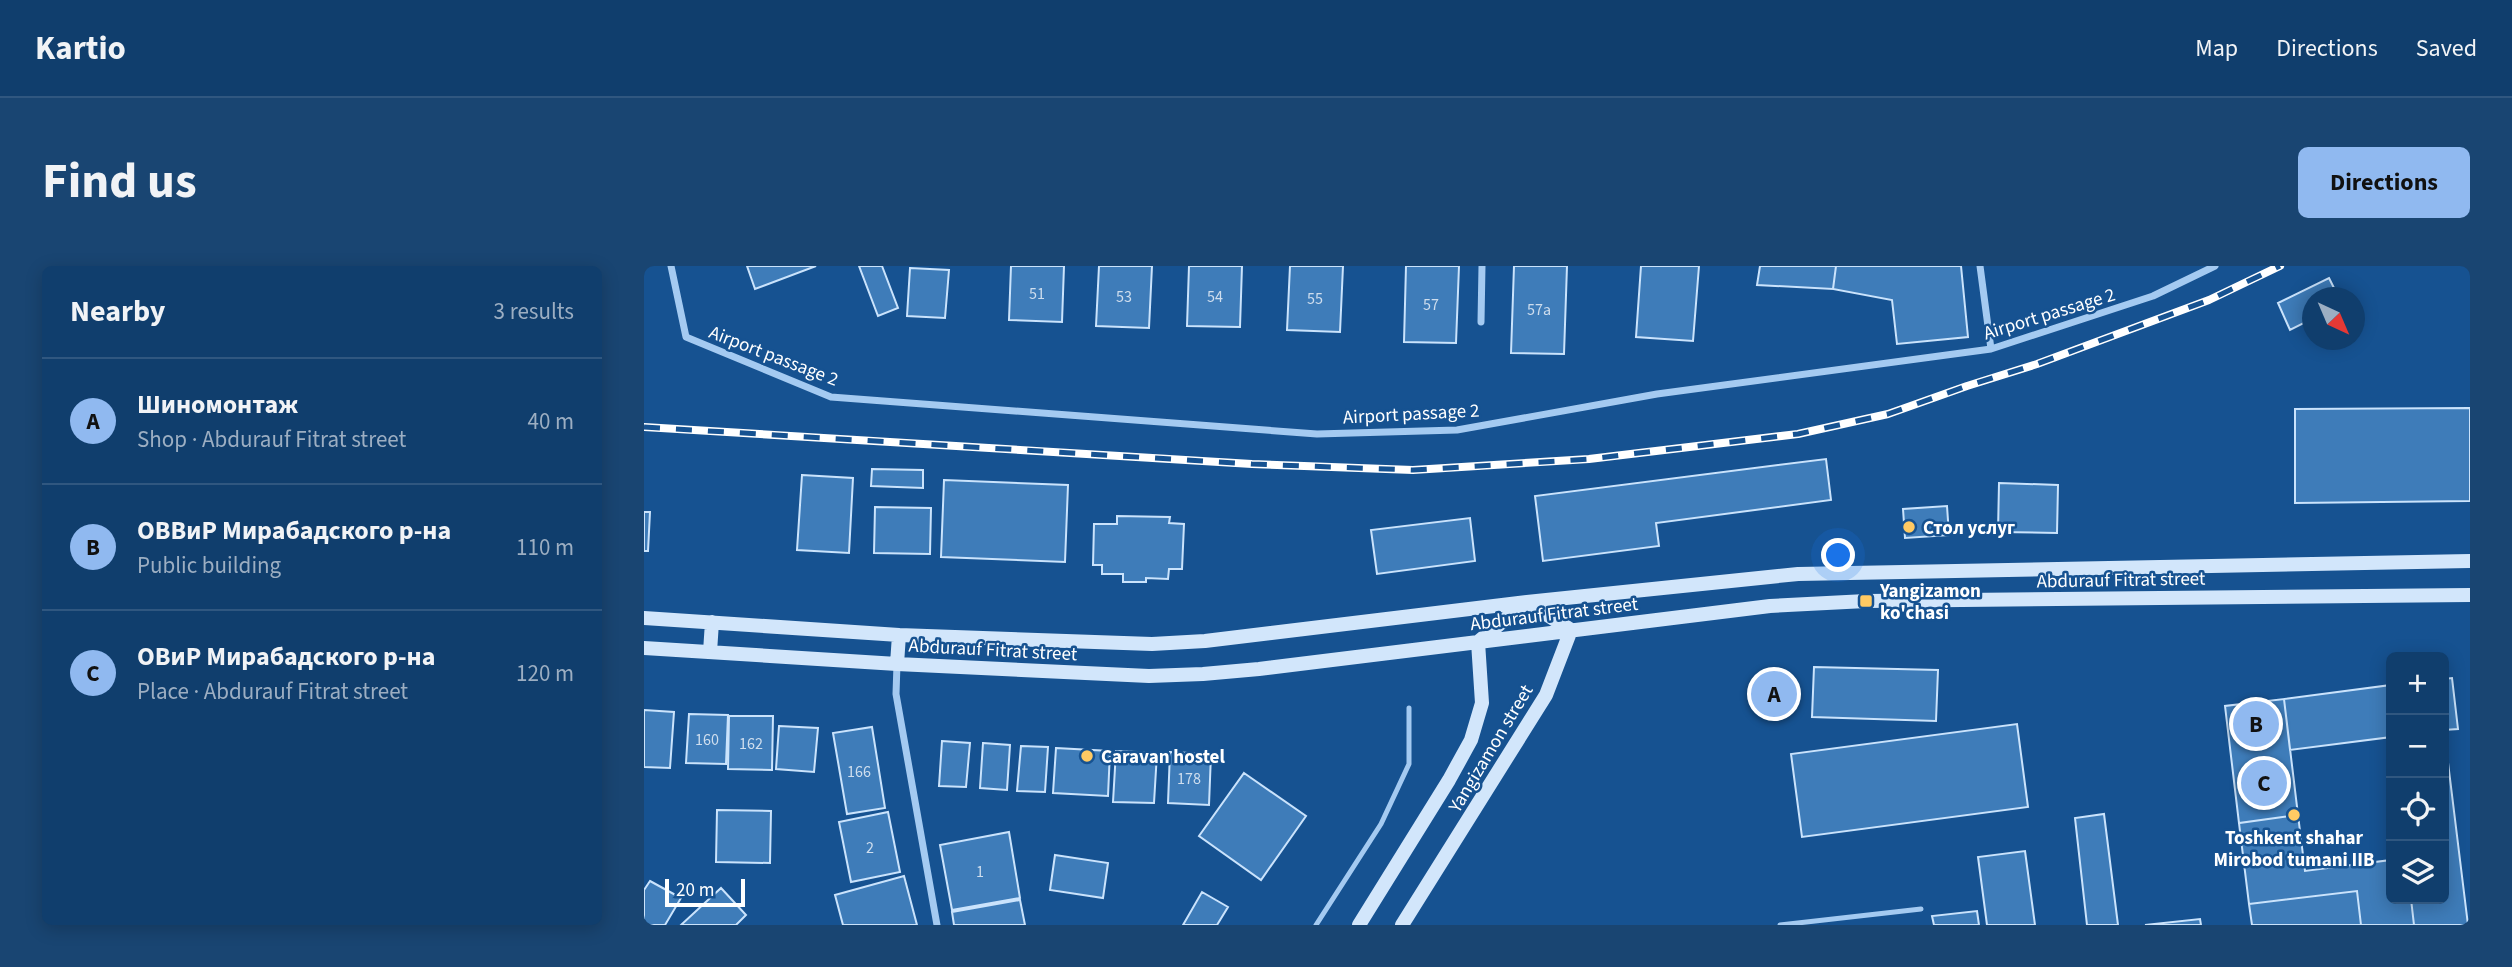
<!DOCTYPE html>
<meta charset="utf-8">
<style>
:root{--surface:#103e6d;--page:#194572;--text:#f1f3f6;--muted:#9caec2;--line:#305780;--accent:#90b9f0}
body{margin:0;font-family:"Source Sans 3",sans-serif;background:var(--page);color:var(--text)}
.controls{position:absolute;right:21px;bottom:21px;display:grid;overflow:hidden;border-radius:10px;box-shadow:0 4px 18px #0003}
.controls button{width:63px;height:63px;display:grid;place-items:center;padding:0;border:0;border-bottom:2px solid var(--line);background:var(--surface);color:var(--text);font:35px sans-serif}
.compass{position:absolute;left:1658px;top:21px;width:63px;height:63px;border-radius:50%;background:var(--surface);box-shadow:0 4px 18px #0003;rotate:136deg}
.scale{position:absolute;left:21px;bottom:18px;width:80px;box-sizing:border-box;padding-left:7px;border:4px solid #fff;border-top:0;font-size:19px;line-height:24px;white-space:nowrap;color:#fff;-webkit-text-stroke:5px #165291;paint-order:stroke}
.you{position:absolute;left:1195px;top:290px;width:24px;height:24px;margin:-18px;border:5px solid #fff;border-radius:50%;background:#1a73e8;box-shadow:0 0 0 10px #1a73e833}
.badge{display:grid;place-items:center;width:46px;height:46px;border-radius:50%;background:var(--accent);color:#111;font-size:23px;font-weight:700}
.pin{position:absolute;translate:-50% -50%;border:4px solid #fff;box-shadow:0 2px 7px #0006}
.list{margin:0;padding:0;list-style:none}
h2{display:flex;justify-content:space-between;align-items:center;height:91px;margin:0;padding:0 28px;font-size:30px}
h2 small{font-size:23px;font-weight:400;color:var(--muted)}
.list li{display:grid;grid-template-columns:46px 1fr auto;gap:21px;align-items:center;box-sizing:border-box;height:126px;padding:0 28px;border-top:2px solid var(--line)}
.list b{display:block;font-size:26px;white-space:nowrap}
.list p{margin:0;font-size:23px;white-space:nowrap;color:var(--muted)}
.list em{font-size:23px;font-style:normal;color:var(--muted)}
.icon{flex:none;width:38px;height:38px;fill:none;stroke:currentColor;stroke-width:2;stroke-linecap:round;stroke-linejoin:round}
.map{position:relative;flex:none;width:1826px;height:659px;overflow:hidden;border-radius:10px}
header{display:flex;align-items:center;gap:42px;box-sizing:border-box;height:98px;padding:0 35px;background:var(--surface);border-bottom:2px solid var(--line)}
header strong{font-size:33px}
nav{display:flex;gap:38px;margin-inline-start:auto;font-size:24px}
.intro{display:flex;align-items:center;justify-content:space-between;box-sizing:border-box;height:168px;padding:0 42px}
h1{margin:0;font-size:49px}
.button{padding:18px 32px;border-radius:10px;background:var(--accent);color:#111;font-size:24px;font-weight:700}
main{display:flex;gap:42px;padding:0 42px}
aside{flex:1;background:var(--surface);border-radius:10px;box-shadow:0 4px 18px #0003}
.map>svg:first-child{display:block}
</style>
<header>
<strong>Kartio</strong>
<nav><a>Map</a><a>Directions</a><a>Saved</a></nav>
</header>
<div class="intro"><h1>Find us</h1><a class="button">Directions</a></div>
<main>
<aside>
<h2>Nearby<small>3 results</small></h2>
<ul class="list">
<li><span class="badge">A</span><div><b>Шиномонтаж</b><p>Shop · Abdurauf Fitrat street</p></div><em>40 m</em></li>
<li><span class="badge">B</span><div><b>ОВВиР Мирабадского р-на</b><p>Public building</p></div><em>110 m</em></li>
<li><span class="badge">C</span><div><b>ОВиР Мирабадского р-на</b><p>Place · Abdurauf Fitrat street</p></div><em>120 m</em></li>
</ul>
</aside>
<div class="map">
<svg width="1826" height="659" viewBox="0 0 1826 659">
<rect width="100%" height="100%" fill="#165291"/>
<!-- building -->
<path fill="#3e7cb9" stroke="#cae3fc" stroke-width="2" d="M 103,0 L 172,0 L 111,23 Z
M 215,0 L 238,0 L 254,42 L 234,50 Z
M 367,0 L 420,0 L 418,56 L 365,54 Z
M 455,0 L 508,0 L 505,62 L 452,60 Z
M 545,0 L 598,0 L 596,61 L 543,60 Z
M 646,0 L 699,0 L 696,66 L 643,64 Z
M 762,0 L 815,0 L 812,77 L 760,76 Z
M 870,0 L 923,0 L 920,88 L 867,87 Z
M 997,0 L 1055,0 L 1049,75 L 992,71 Z
M 1116,0 L 1192,0 L 1189,23 L 1113,19 Z
M 1192,0 L 1317,0 L 1324,71 L 1253,78 L 1248,34 L 1189,23 Z
M 266,2 L 305,4 L 301,52 L 263,50 Z
M 1685,12 L 1695,32 L 1668,32 L 1668,53 L 1646,64 L 1634,37 Z
M 1826,142 L 1826,235 L 1651,237 L 1651,143 Z
M 1182,193 L 1187,234 L 1012,257 L 1015,280 L 899,295 L 891,230 Z
M 228,203 L 279,204 L 279,222 L 227,220 Z
M 158,209 L 209,212 L 205,287 L 153,284 Z
M 300,214 L 424,219 L 421,296 L 297,291 Z
M 1355,217 L 1414,219 L 1413,267 L 1354,266 Z
M 1303,240 L 1305,269 L 1261,272 L 1259,243 Z
M 231,241 L 287,242 L 286,288 L 230,287 Z
M 0,246 L 6,246 L 4,285 L 0,285 Z
M 473,250 L 526,251 L 525,257 L 540,258 L 538,303 L 525,303 L 524,313 L 502,312 L 502,316 L 479,316 L 479,308 L 458,308 L 458,299 L 449,299 L 450,258 L 473,258 Z
M 826,252 L 831,295 L 733,308 L 727,264 Z
M 1170,401 L 1294,404 L 1292,455 L 1168,451 Z
M 1808,412 L 1814,463 L 1800,464 L 1800,413 Z
M 1747,419 L 1747,471 L 1646,484 L 1640,433 Z
M 1640,433 L 1654,549 L 1595,557 L 1581,440 Z
M 0,444 L 30,446 L 26,502 L 0,501 Z
M 45,448 L 84,449 L 82,498 L 42,497 Z
M 85,450 L 129,450 L 128,504 L 84,503 Z
M 1373,458 L 1384,541 L 1158,571 L 1147,488 Z
M 135,460 L 174,462 L 170,506 L 132,503 Z
M 228,461 L 241,542 L 203,548 L 189,467 Z
M 1800,464 L 1824,659 L 1770,659 L 1767,633 L 1800,633 Z
M 298,475 L 326,477 L 322,521 L 295,520 Z
M 339,477 L 366,479 L 363,524 L 336,522 Z
M 377,480 L 404,481 L 401,526 L 373,525 Z
M 412,482 L 466,485 L 464,530 L 409,527 Z
M 472,485 L 513,487 L 510,537 L 469,536 Z
M 526,486 L 567,488 L 565,539 L 524,537 Z
M 600,507 L 662,550 L 617,614 L 555,570 Z
M 73,544 L 127,545 L 126,597 L 72,596 Z
M 244,546 L 256,606 L 207,616 L 195,556 Z
M 1460,548 L 1474,659 L 1443,659 L 1431,552 Z
M 1654,549 L 1661,605 L 1747,594 L 1747,633 L 1767,633 L 1770,659 L 1717,659 L 1713,625 L 1605,638 L 1595,557 Z
M 365,566 L 376,632 L 308,644 L 296,579 Z
M 1381,585 L 1391,659 L 1343,659 L 1334,591 Z
M 411,589 L 464,597 L 459,632 L 406,624 Z
M 260,610 L 273,659 L 199,659 L 191,629 Z
M 6,615 L 37,632 L 21,659 L 0,659 L 0,624 Z
M 77,622 L 102,649 L 92,659 L 37,659 Z
M 1713,625 L 1717,659 L 1608,659 L 1605,638 Z
M 558,626 L 584,641 L 573,659 L 539,659 Z
M 376,634 L 381,659 L 310,659 L 308,646 Z
M 1333,645 L 1335,659 L 1290,659 L 1288,650 Z
M 1556,653 L 1557,659 L 1501,659 Z"/>
<g fill="none" stroke-linecap="round" stroke-linejoin="round">
<!-- lane -->
<path stroke="#a4caf1" stroke-width="5" d="M 672,659 L 737,558 L 765,498 L 765,442
M 1136,659 L 1277,643"/>
<!-- street -->
<path stroke="#a4caf1" stroke-width="7" d="M 27,0 L 42,71 L 187,131 L 673,168 L 813,164 L 1013,128 L 1347,83 L 1509,30 L 1571,0
M 1336,0 L 1347,83
M 837,56 L 838,0
M 253,398 L 252,428 L 293,659"/>
<!-- secondary -->
<path stroke="#d2e6fb" stroke-width="14" d="M 883,336 L 927,364
M 0,352 L 255,369 L 508,378 L 561,375 L 883,336 L 1154,308 L 1826,295
M 0,382 L 253,398 L 505,410 L 559,408 L 615,403 L 1126,340 L 1222,335 L 1826,329
M 66,386 L 68,356
M 253,398 L 255,369
M 715,659 L 805,514 L 827,474 L 838,437 L 834,376 L 881,337
M 758,659 L 902,429 L 927,364"/>
<!-- rail casing -->
<g stroke="#fff" stroke-width="8">
<path id="rail" d="M 0,161 L 608,198 L 769,204 L 945,193 L 1154,168 L 1244,148 L 1323,120 L 1393,98 L 1565,34 L 1636,0"/>
</g>
<!-- rail -->
<use href="#rail" stroke="#165291" stroke-width="5" stroke-dasharray="16" stroke-linecap="butt"/>
</g>
<!-- markers -->
<g fill="#ffca63" stroke="#165291" stroke-width="2.5">
<circle cx="1265" cy="261" r="7"/>
<rect x="1215" y="328" width="14" height="14" rx="3.5"/>
<circle cx="443" cy="490" r="7"/>
<circle cx="1650" cy="549" r="7"/>
</g>
<g text-anchor="middle" stroke-width="5" stroke-linejoin="round" paint-order="stroke">
<!-- number labels -->
<g font-size="16" fill="#cfdeee">
<text x="393" y="33">51</text>
<text x="480" y="36">53</text>
<text x="571" y="36">54</text>
<text x="671" y="38">55</text>
<text x="787" y="44">57</text>
<text x="895" y="49">57а</text>
<text x="63" y="479">160</text>
<text x="107" y="483">162</text>
<text x="215" y="511">166</text>
<text x="545" y="518">178</text>
<text x="226" y="587">2</text>
<text x="336" y="611">1</text>
</g>
<!-- street labels -->
<g font-size="19" fill="#fff" stroke="#165291">
<text transform="translate(1405 47) rotate(-17)" y="7">Аirport passage 2</text>
<text transform="translate(130 89) rotate(21)" y="7">Аirport passage 2</text>
<text transform="translate(767 147) rotate(-3)" y="7">Аirport passage 2</text>
<text transform="translate(1477 313) rotate(-1)" y="7">Abdurauf Fitrat street</text>
<text transform="translate(910 347) rotate(-7)" y="7">Abdurauf Fitrat street</text>
<text transform="translate(349 383) rotate(3)" y="7">Abdurauf Fitrat street</text>
<text transform="translate(846 482) rotate(-59)" y="7">Yangizamon street</text>
</g>
<!-- poi labels -->
<g font-size="19" font-weight="bold" fill="#fff" stroke="#165291" text-anchor="start">
<text x="1279" y="268">Стол услуг</text>
<text x="1236" y="331">Yangizamon<tspan x="1236" dy="22">ko'chasi</tspan></text>
<text x="457" y="497">Caravan hostel</text>
<text x="1650" y="578" text-anchor="middle">Toshkent shahar<tspan x="1650" dy="22">Mirobod tumani IIB</tspan></text>
</g>
</g>
</svg>
<div class="controls">
<button>+</button>
<button>−</button>
<button><svg class="icon" aria-label="locate" viewBox="0 0 24 24"><circle cx="12" cy="12" r="6"/><path d="M12 2v4M12 18v4M2 12h4M18 12h4"/></svg></button>
<button><svg class="icon" aria-label="layers" viewBox="0 0 24 24"><path d="M12 4l9 5-9 5-9-5zM3 14l9 5 9-5"/></svg></button>
</div>
<svg class="compass" viewBox="-18 -18 36 36"><path d="M0-13l5 13h-10z" fill="#e53935"/><path d="M0 13l5-13h-10z" fill="#9caec2"/></svg>
<div class="scale">20 m</div>
<div class="you"></div>
<div class="pin badge" style="left:1130px;top:428px">A</div>
<div class="pin badge" style="left:1612px;top:458px">B</div>
<div class="pin badge" style="left:1620px;top:517px">C</div>
</div>
</main>
